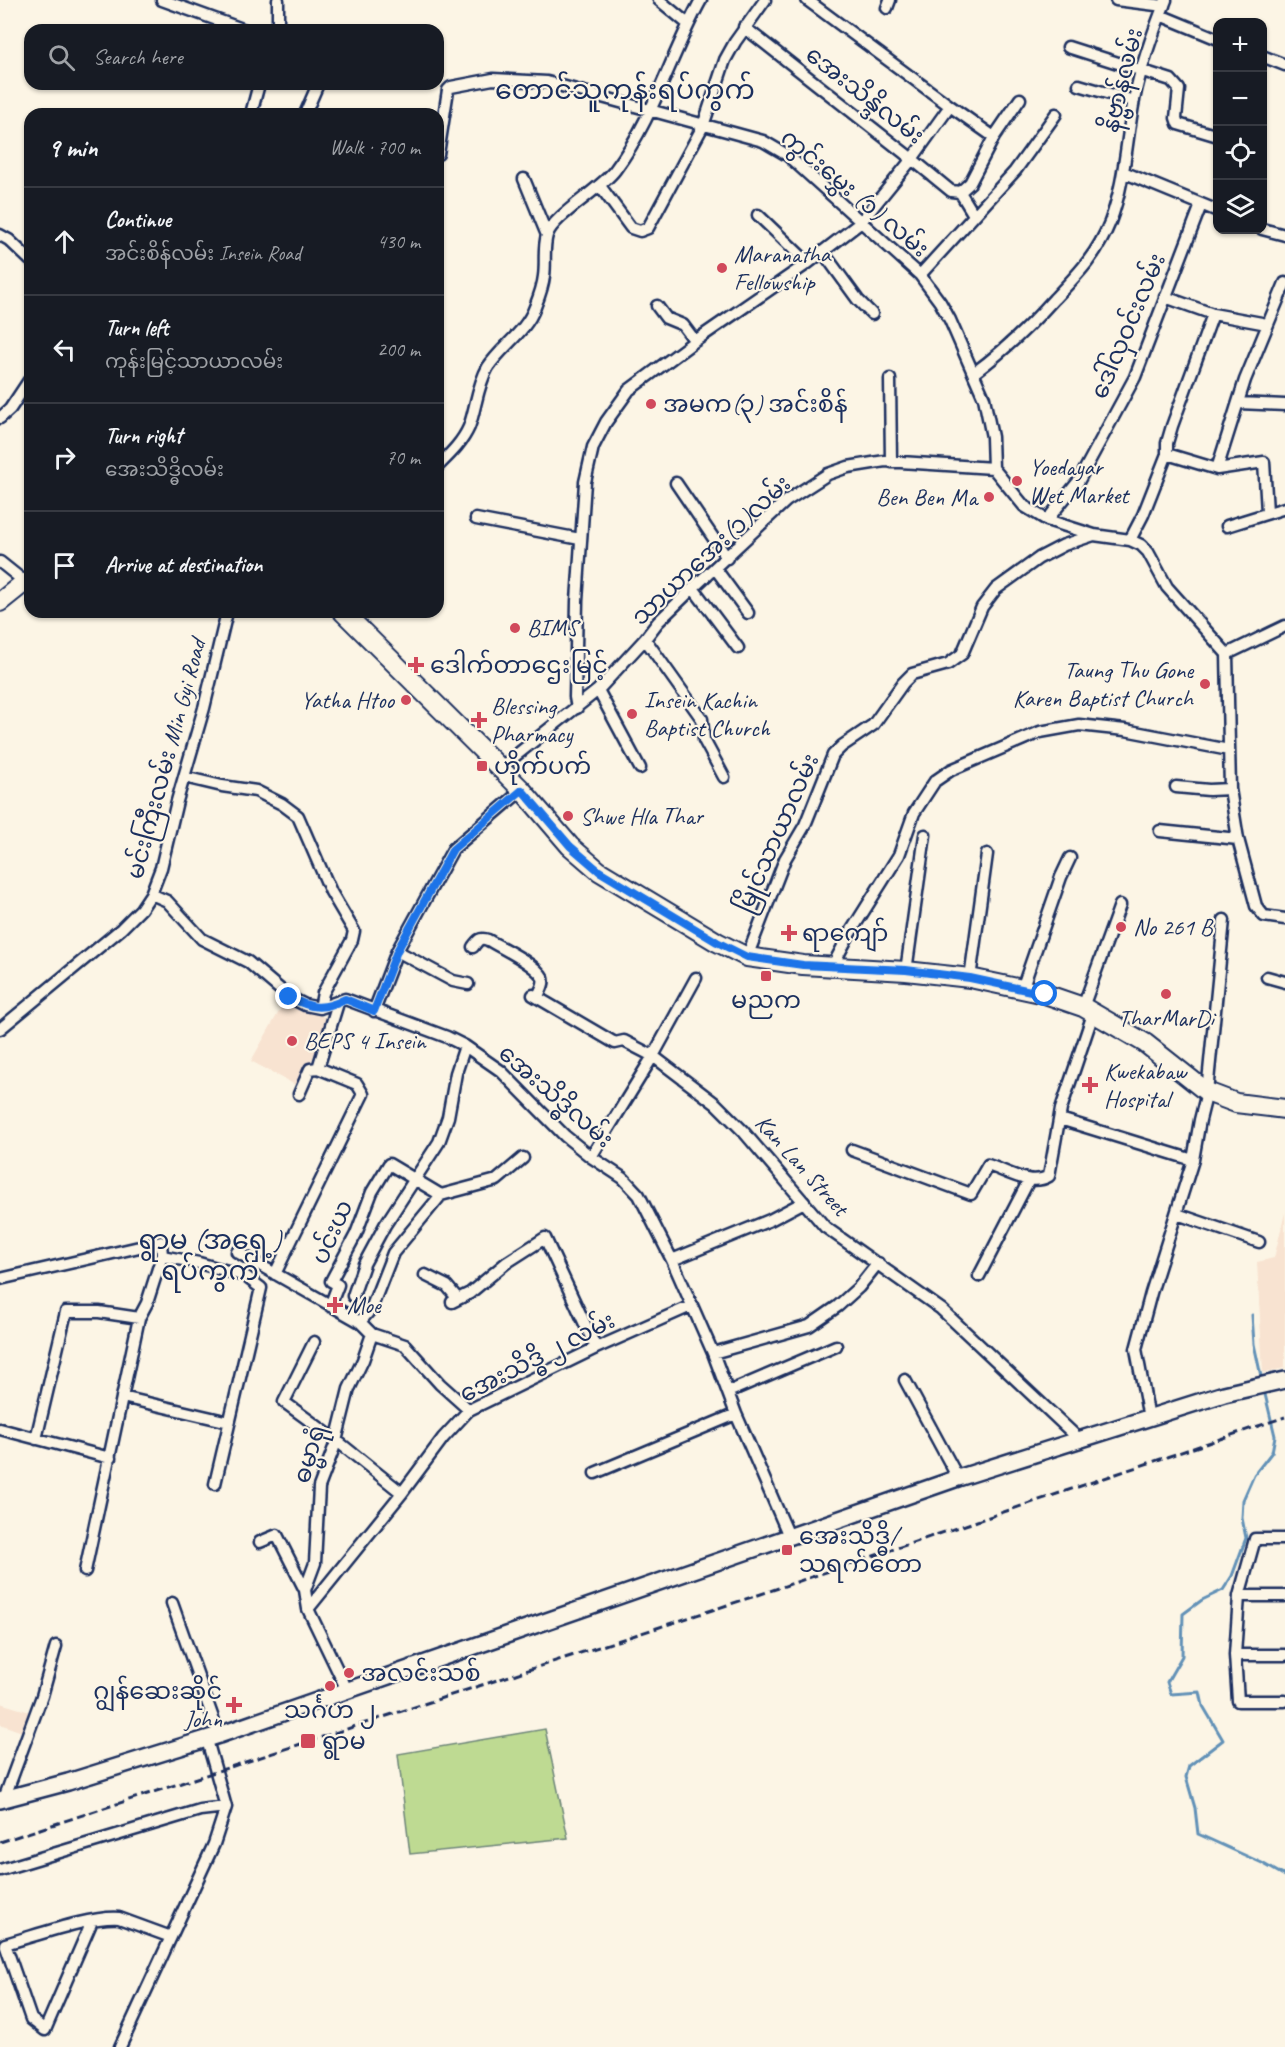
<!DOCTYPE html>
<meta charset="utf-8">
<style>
:root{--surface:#171b24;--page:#242831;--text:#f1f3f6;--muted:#9ea1a6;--line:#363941}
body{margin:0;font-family:Caveat,"Noto Sans Myanmar",sans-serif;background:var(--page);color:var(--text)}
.controls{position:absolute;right:18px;top:18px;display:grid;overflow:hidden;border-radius:12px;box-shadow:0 2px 4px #0004}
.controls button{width:54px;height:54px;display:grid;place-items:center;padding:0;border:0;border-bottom:2px solid var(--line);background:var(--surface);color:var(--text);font:30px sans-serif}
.stop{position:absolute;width:18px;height:18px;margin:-14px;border:4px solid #1a73e8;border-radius:50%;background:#fff}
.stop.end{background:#1a73e8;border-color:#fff;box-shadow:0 2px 6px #0008}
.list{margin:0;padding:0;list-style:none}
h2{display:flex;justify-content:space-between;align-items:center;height:78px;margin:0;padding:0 24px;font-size:26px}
h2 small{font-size:20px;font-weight:400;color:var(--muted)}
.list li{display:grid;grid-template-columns:39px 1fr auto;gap:18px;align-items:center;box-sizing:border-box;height:108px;padding:0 24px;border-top:2px solid var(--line)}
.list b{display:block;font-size:22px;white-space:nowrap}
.list p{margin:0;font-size:20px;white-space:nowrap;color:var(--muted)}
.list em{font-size:20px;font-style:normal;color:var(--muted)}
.icon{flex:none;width:33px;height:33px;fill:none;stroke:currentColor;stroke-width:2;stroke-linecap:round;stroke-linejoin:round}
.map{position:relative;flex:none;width:1285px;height:2047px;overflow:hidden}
.search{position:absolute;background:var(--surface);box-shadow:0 2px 4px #0004;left:24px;top:24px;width:420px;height:66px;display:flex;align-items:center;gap:15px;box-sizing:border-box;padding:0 21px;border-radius:18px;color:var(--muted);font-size:22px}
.panel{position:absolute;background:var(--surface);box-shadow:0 2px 4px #0004;left:24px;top:108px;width:420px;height:510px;border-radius:18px}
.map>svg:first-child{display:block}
</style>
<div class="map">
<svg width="1285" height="2047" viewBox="0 0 1285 2047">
<rect width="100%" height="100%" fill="#fcf5e5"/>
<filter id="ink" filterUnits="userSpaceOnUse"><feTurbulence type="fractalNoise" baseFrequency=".0167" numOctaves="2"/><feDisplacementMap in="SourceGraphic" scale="12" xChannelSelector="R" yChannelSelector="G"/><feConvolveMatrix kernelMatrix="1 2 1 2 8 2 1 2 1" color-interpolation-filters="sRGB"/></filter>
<g filter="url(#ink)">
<!-- built -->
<path fill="#f8e3d1" d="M 285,1001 L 331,1020 L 299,1087 L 251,1061 Z
M 1285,1213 L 1285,1368 L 1263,1373 L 1257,1262 L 1274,1258 Z
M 0,1703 L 30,1712 L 22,1732 L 0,1724 Z"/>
<!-- grass -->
<path fill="#beda92" stroke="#6c8478" stroke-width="1.5" d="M 545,1729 L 568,1838 L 410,1854 L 398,1754 Z"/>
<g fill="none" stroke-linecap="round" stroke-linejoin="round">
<!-- stream -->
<path stroke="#6291b7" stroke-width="3" d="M 1252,1315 L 1254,1344 L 1262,1381
M 1264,1390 L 1275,1436 L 1272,1452 L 1254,1475 L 1243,1500 L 1242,1518 L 1246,1538 L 1232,1576 L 1223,1590 L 1202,1600 L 1183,1614 L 1182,1656 L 1167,1682 L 1171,1694 L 1200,1692 L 1203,1706 L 1223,1740 L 1189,1766 L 1186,1777 L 1195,1808 L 1198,1834 L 1262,1863 L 1285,1876"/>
<!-- street casing -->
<g stroke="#1b2f5e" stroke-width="15">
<path id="street" d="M 162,0 L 245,30
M 659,0 L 688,24
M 807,0 L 950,106 L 994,137
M 1116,0 L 1164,6
M 887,8 L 890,0
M 1160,15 L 1218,39
M 744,27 L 912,159 L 951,191 L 960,192
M 275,30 L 278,22 L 278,0
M 1068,47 L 1171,80 L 1179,89 L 1176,118 L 1178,124 L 1218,136
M 1262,56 L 1285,65
M 1079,85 L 1134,101
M 251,114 L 259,84
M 305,114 L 318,84
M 438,154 L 448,90 L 451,87 L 493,79 L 547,82 L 763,141 L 787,155 L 920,275 L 940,302 L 950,320 L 984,398 L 992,437 L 993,468
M 1123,172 L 1218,211
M 524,179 L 547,235
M 600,186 L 631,228 L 640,231 L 648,228 L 703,126 L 725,60 L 735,42 L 765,0
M 960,192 L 970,183 L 994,137 L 1020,99
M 960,192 L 974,215
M 758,215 L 808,263
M 1262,229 L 1285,235
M 0,235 L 9,240 L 30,260
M 823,252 L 858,300 L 872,314
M 920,275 L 1015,171 L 1056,114
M 1165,297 L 1213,314
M 657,306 L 666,318 L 683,325 L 695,341
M 974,373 C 1004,351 1029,327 1054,299 C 1078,274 1097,255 1110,222 C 1125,183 1126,141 1134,100 C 1141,66 1153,32 1166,0
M 890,379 L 891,462
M 1238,403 L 1285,405
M 0,418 L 10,409 L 30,379
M 1167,454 L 1167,443 L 1172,426 L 1213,314 L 1267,324
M 438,466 C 449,455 462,443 469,427 C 476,408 477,386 488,367 C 502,346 526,332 535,307 C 539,297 543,286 544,276 C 546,263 543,248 547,235 C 553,216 601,189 615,170 C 654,118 670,56 701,0
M 993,468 L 1024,506 L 1047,520 L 1094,535 L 1130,540 L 1141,545 L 1148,552 L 1167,587 L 1227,654
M 1217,469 L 1245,380 L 1285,283
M 676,483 L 727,558
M 476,519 L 580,539
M 1047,520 L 1078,482 L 1135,377 L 1201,205
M 1227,526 L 1285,508
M 1130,540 L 1143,515 L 1167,454 L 1217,469 L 1264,462 L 1267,512
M 0,562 L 25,582
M 715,568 L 748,613
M 693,588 L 738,648
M 645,639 L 702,719 L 704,740 L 724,777
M 1227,654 L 1230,789 L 1238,839 L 1256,906 L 1264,916 L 1285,919
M 1227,654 L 1285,626
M 598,690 L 640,768
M 577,708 L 575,697 L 577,601 L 585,482 L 593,447 L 606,422 L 629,390 L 695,341 L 808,263 L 860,223 L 912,159 L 950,106
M 500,768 L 598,690 L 645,639 L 658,622 L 693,588 L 786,501 L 828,474 L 848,467 L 885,461 L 993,468
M 184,777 L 222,786 L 256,791 L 282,804 L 298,816 L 331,892 L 354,931 L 352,940 L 323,993 L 320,1008
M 1176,787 L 1209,790 L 1230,789
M 1160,831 L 1238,839
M 151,894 L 167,901 L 202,939 L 248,962 L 289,997 L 305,1005 L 320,1008 L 345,999 L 447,1037 L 465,1046 L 501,1071 L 565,1136 L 591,1157 L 623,1178 L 639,1195 L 672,1260 L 713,1353 L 736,1414 L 789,1536
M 473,947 C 478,940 480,937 488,940 C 502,948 536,964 543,978 C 545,984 540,991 538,996
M 397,951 L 453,981 L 468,984
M 747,957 L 785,859 L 805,825 L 833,755 L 842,746 L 873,725 L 903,683 L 912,674 L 948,664 L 962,654 L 982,607 L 996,589 L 1039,558 L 1064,545 L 1094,535
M 833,965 L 850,933 L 899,855 L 914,813 L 935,781 L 951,770 L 1040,732 L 1079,725 L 1125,730 L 1229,750
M 906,971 L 925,835
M 1267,977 L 1285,982
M 970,978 L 987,854
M 1022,989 L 1061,877 L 1070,858
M 533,995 L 615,1043 L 624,1041 L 653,1056 L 716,1104 L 743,1131 L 825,1227 L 941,1309 L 1080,1440
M 1083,1007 L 1120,905
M 374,1011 L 397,951 L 453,849 L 522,790
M 0,1029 L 121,929 L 141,909 L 151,894 L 161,868 L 177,801 L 204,708 L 227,612
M 299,1094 L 310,1069 L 318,1068
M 1060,1119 L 1193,1160
M 852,1150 L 971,1194 L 988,1165 C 1006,1171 1031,1187 1049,1176 L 1061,1109 L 1093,1014
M 591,1157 L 653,1056 L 696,978
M 1177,1214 L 1259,1242
M 237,1252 L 360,1322 L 372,1334 L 405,1345 L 440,1384 L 469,1410
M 162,1256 L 199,1263 L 245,1276 L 261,1288 L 215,1484
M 672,1260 L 770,1220 L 804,1202
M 275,1274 L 363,1094 L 357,1084 L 318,1068 L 338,1003
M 425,1275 L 447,1286 L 458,1299
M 979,1276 L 1029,1180
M 0,1279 L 161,1242 L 162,1256 L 147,1303 L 139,1318 L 99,1312 L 66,1312 L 36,1439
M 353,1296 L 364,1264 L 385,1225 L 439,1142 L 448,1117 L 456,1073 L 465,1046
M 452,1302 L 470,1293 L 506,1263 L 545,1238 L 596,1348
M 330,1306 L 338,1285 L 331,1281 L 356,1234 L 372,1192 L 389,1164 L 441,1195
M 360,1322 L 371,1309 L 393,1253 L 441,1195 L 497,1180 L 523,1158
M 314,1342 L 284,1402 L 336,1440 L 402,1493
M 713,1353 L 809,1326 L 838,1306 L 859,1287 L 878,1263
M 905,1380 L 958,1478
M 728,1392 L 836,1346
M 122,1397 L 229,1422
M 1149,1418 L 1136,1349 L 1151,1293 L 1193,1160 L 1200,1120 L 1207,1092 L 1224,920
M 0,1429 L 110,1458
M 595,1473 L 736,1414
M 1285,1539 L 1255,1539 L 1239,1596 L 1235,1655 L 1238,1701 L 1285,1701
M 260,1542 L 277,1535 L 305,1590 L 308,1609 L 347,1690
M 85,1571 L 139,1318
M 305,1590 L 315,1563 L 319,1487 L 335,1445 L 349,1389 L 363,1360 L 372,1334
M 1239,1596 L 1285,1596
M 172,1603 L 219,1735
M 308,1609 L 402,1493 L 443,1438 L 469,1410 L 596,1348 L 691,1306
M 1235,1655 L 1285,1655
M 4,1799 L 42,1696 L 56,1646
M 0,1870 L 200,1810 L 226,1807
M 92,1921 L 45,2030 L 31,2019 L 5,1944 C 35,1936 89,1916 119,1918 L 171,1937
M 120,2047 L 214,1844 L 226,1807 L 207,1740"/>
</g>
<!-- secondary casing -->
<g stroke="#1b2f5e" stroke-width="20">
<path id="secondary" d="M 0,1800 L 68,1782 L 219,1735 L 958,1478 L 1224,1394 L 1285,1380"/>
</g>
<!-- primary casing -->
<g stroke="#1b2f5e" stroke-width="22">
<path id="primary" d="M 0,602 L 20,586 L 30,581
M 343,612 L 522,790 L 570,846 L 599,871 L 717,942 L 747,957 L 803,965 L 906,971 L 970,978 L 1045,994 L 1083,1007 L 1145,1043 L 1207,1092 L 1236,1103 L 1285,1109"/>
</g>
<!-- street -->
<use href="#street" stroke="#fcf5e5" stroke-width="10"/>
<!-- secondary -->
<use href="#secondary" stroke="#fcf5e5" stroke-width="15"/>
<!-- primary -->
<use href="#primary" stroke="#fcf5e5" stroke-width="18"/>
<!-- rail -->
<path stroke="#1b2f5e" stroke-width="3" stroke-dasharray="9 4.5" stroke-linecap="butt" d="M 0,1842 L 752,1597 L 1285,1417"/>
</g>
</g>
<g fill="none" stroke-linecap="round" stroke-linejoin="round" filter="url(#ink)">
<!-- route -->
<path stroke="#1a73e8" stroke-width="8" d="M 289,997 C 310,1008 322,1011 345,999 L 374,1011 L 397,951 L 453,849 L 522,790 L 570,846 L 599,871 L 717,942 L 747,957 L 803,965 L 906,970 L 970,978 L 1045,994"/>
</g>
<!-- markers -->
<g fill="#d1495b" stroke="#fcf5e5" stroke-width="2">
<circle cx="722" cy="268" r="6"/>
<circle cx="651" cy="404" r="6"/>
<circle cx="1017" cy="481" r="6"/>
<circle cx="989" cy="497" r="6"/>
<circle cx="515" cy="628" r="6"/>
<path d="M413 656h6v6h6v6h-6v6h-6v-6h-6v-6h6z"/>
<circle cx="1205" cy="684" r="6"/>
<circle cx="406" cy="700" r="6"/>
<circle cx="632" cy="714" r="6"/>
<path d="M476 711h6v6h6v6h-6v6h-6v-6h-6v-6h6z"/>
<rect x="476" y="760" width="12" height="12" rx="3"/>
<circle cx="568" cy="816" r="6"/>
<circle cx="1121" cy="927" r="6"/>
<path d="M786 924h6v6h6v6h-6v6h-6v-6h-6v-6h6z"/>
<rect x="760" y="970" width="12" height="12" rx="3"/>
<circle cx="1166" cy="994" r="6"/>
<circle cx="292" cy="1041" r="6"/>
<path d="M1087 1076h6v6h6v6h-6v6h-6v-6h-6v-6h6z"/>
<path d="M332 1296h6v6h6v6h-6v6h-6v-6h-6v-6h6z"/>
<rect x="781" y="1544" width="12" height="12" rx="3"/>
<circle cx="349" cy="1673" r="6"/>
<circle cx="330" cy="1686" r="6"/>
<path d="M231 1696h6v6h6v6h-6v6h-6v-6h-6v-6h6z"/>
<rect x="300" y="1733" width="16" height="16" rx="3"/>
</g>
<g text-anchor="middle" stroke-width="4.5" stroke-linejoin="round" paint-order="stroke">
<!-- street labels -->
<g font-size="24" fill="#1b2f5e" stroke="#fcf5e5">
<text transform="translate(1122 80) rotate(-76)" y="8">နိဗ္ဗာန်လမ်း</text>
<text transform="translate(865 95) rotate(38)" y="8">အေးသိန္ဒိလမ်း</text>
<text transform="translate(855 193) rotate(40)" y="8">ကွင်းမွှေး (၁) လမ်း</text>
<text transform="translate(1128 326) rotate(-67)" y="8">ဒေါ်လှဝင်းလမ်း</text>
<text transform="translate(711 550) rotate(-43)" y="8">သာယာအေး(၁)လမ်း</text>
<text transform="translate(166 759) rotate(-75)" y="8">မင်းကြီးလမ်း Min Gyi Road</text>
<text transform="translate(777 833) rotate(-66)" y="8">မြိုင်သာယာလမ်း</text>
<text transform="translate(556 1096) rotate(41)" y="8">အေးသိဒ္ဓိလမ်း</text>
<text transform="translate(802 1165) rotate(48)" y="8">Kan Lan Street</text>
<text transform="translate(332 1232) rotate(-66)" y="8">ပင်းယ</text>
<text transform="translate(537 1357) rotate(-27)" y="8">အေးသိဒ္ဓိ ၂ လမ်း</text>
<text transform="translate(309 1454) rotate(-74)" y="8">ဓမ္မာရုံ</text>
</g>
<!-- poi labels -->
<g font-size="24" fill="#1b2f5e" stroke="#fcf5e5" text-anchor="start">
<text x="734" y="262">Maranatha<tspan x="734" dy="28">Fellowship</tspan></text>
<text x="663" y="412">အမက(၃) အင်းစိန်</text>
<text x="1029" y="475">Yoedayar<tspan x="1029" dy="28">Wet Market</tspan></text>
<text x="977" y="505" text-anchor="end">Ben Ben Ma</text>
<text x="527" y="636">BIMS</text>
<text x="430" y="673">ဒေါက်တာဌေးမြင့်</text>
<text x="1193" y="678" text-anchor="end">Taung Thu Gone<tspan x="1193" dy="28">Karen Baptist Church</tspan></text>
<text x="394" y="708" text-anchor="end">Yatha Htoo</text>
<text x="644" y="708">Insein Kachin<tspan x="644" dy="28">Baptist Church</tspan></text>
<text x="491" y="714">Blessing<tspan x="491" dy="28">Pharmacy</tspan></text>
<text x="494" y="774">ဟိုက်ပက်</text>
<text x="580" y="824">Shwe Hla Thar</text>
<text x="1133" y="935">No 261 B</text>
<text x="802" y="941">ရာကျော်</text>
<text x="766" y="1008" text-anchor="middle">မညက</text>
<text x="1166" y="1026" text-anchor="middle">TharMarDi</text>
<text x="304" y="1049">BEPS 4 Insein</text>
<text x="1104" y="1079">Kwekabaw<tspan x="1104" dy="28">Hospital</tspan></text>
<text x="347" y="1313">Moe</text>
<text x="799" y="1544">အေးသိဒ္ဓိ/<tspan x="799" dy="28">သရက်တော</tspan></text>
<text x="361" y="1681">အလင်းသစ်</text>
<text x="222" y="1699" text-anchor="end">ဂျွန်ဆေးဆိုင်<tspan x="222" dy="28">John</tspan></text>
<text x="330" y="1718" text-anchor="middle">သင်္ဂဟ ၂</text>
<text x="322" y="1749">ရွာမ</text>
</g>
<!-- quarter labels -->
<g font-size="27" fill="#1b2f5e" stroke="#fcf5e5">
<text x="625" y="99">တောင်သူကုန်းရပ်ကွက်</text>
<text x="210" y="1249">ရွာမ (အရှေ့)<tspan x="210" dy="31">ရပ်ကွက်</tspan></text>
</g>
</g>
</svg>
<div class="controls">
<button>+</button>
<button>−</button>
<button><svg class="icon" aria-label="locate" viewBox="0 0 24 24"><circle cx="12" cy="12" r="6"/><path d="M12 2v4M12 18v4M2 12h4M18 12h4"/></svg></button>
<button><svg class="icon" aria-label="layers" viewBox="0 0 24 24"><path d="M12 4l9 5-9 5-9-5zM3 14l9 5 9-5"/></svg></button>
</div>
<div class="stop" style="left:1045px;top:994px"></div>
<div class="stop end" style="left:289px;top:997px"></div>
<div class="search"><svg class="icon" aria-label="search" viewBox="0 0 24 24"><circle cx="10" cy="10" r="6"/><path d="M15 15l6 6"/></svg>Search here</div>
<section class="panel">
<h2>9 min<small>Walk · 700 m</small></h2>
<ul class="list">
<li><svg class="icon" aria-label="ahead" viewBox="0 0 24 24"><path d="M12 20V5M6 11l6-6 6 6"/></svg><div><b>Continue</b><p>အင်းစိန်လမ်း Insein Road</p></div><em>430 m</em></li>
<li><svg class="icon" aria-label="left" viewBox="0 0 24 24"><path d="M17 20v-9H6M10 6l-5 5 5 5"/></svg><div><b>Turn left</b><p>ကုန်းမြင့်သာယာလမ်း</p></div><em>200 m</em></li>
<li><svg class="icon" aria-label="right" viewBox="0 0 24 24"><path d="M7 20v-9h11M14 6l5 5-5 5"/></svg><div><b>Turn right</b><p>အေးသိဒ္ဓိလမ်း</p></div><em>70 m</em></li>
<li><svg class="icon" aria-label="arrive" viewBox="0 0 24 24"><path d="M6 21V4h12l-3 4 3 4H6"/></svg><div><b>Arrive at destination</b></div></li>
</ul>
</section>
</div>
